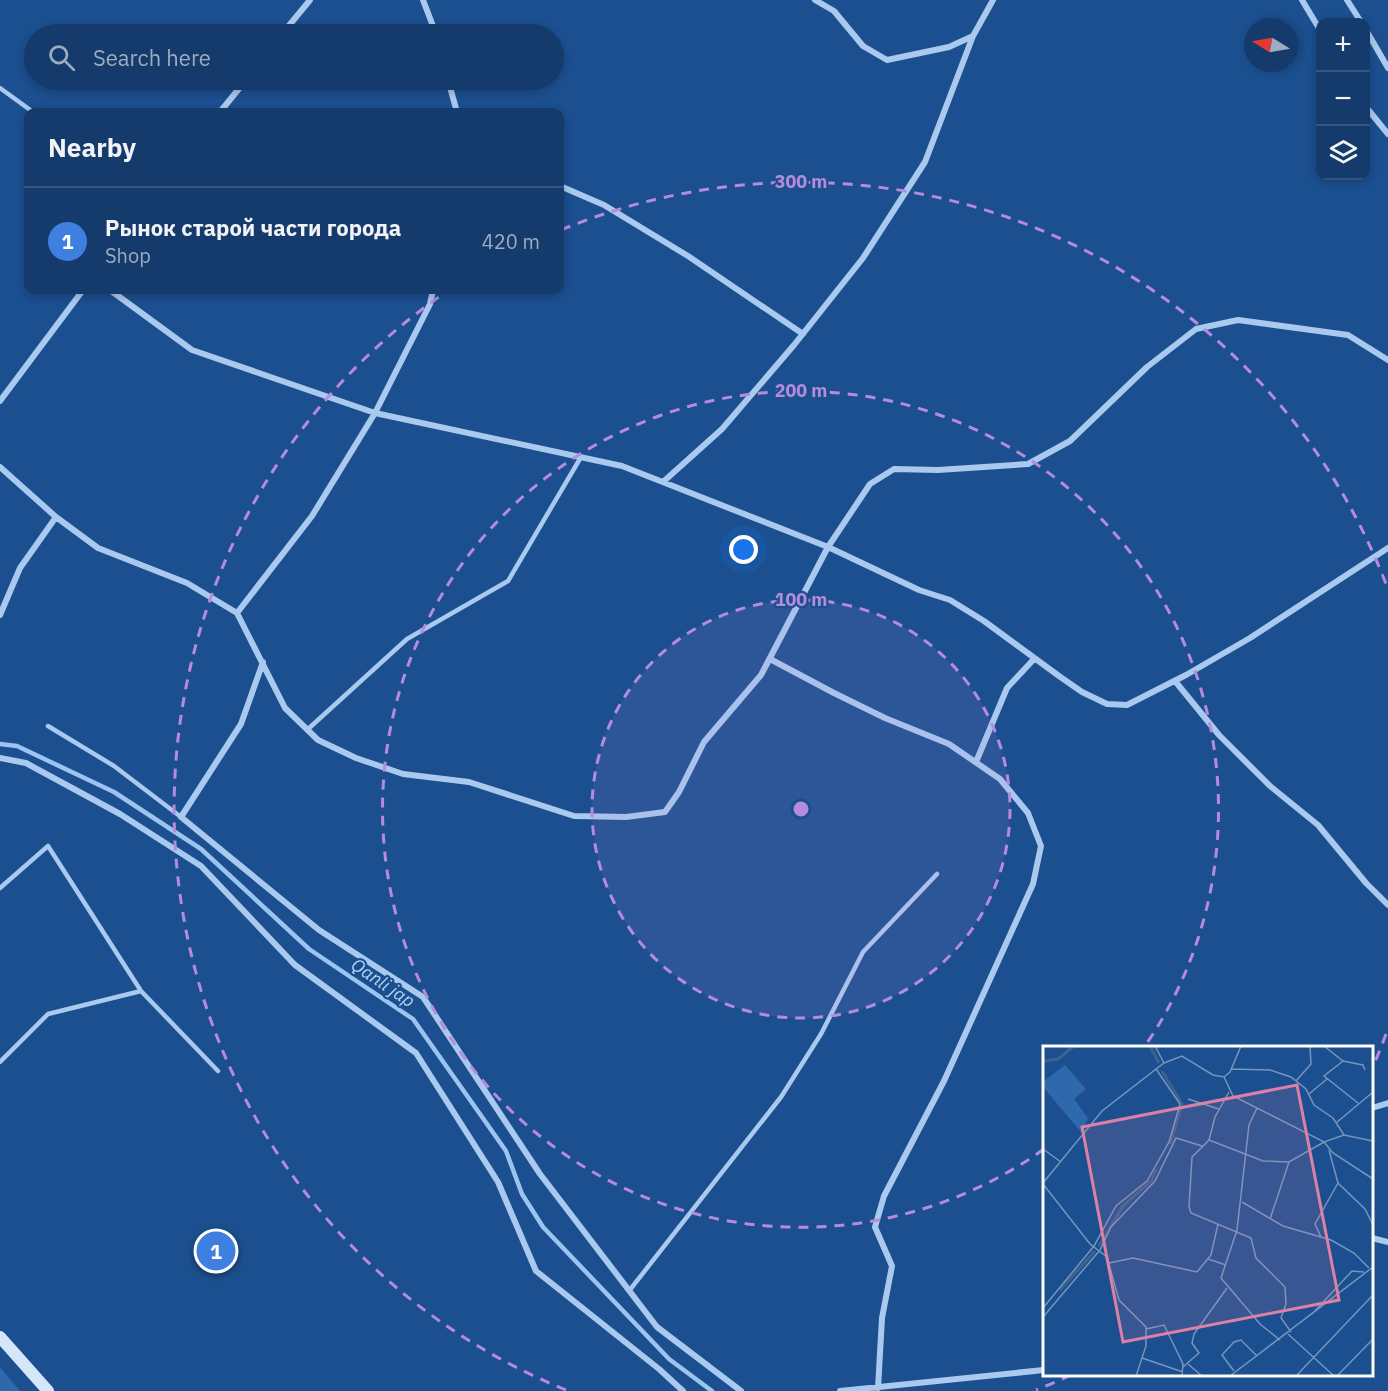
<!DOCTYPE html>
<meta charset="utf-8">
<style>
:root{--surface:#143b6b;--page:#214673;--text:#f1f3f6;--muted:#9dadc1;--line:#33557e;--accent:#ffd166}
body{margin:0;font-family:"IBM Plex Sans",sans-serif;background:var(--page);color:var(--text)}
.controls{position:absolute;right:18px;top:18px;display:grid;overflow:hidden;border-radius:12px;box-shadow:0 3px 9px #0003}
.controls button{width:54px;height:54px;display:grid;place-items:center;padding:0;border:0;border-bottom:2px solid var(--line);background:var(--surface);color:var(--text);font:30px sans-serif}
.compass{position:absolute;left:1244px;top:18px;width:54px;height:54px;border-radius:50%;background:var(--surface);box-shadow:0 3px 9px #0003;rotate:281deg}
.you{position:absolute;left:744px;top:550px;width:21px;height:21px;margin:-15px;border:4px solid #fff;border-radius:50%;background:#1a73e8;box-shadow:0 0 0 9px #1a73e833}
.badge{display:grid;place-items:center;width:39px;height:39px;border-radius:50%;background:var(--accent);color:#fff;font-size:20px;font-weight:700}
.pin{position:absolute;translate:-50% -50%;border:3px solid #fff;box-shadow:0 2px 6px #0006}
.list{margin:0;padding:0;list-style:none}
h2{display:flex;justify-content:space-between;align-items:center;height:78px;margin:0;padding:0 24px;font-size:26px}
h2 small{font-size:20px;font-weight:400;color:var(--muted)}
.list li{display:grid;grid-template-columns:39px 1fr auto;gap:18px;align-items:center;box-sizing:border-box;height:108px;padding:0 24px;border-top:2px solid var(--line)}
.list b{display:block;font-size:22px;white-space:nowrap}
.list p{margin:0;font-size:20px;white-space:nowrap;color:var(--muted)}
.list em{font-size:20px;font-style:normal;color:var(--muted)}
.icon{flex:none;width:33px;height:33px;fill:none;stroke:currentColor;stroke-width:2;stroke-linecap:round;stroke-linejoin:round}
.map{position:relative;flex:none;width:1388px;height:1391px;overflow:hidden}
.search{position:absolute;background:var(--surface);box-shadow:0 3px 9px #0003;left:24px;top:24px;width:540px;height:66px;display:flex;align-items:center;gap:15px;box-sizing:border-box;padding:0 21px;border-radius:33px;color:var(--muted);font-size:22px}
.panel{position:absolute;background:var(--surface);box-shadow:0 3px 9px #0003;left:24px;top:108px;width:540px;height:186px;border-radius:12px}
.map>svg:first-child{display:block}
</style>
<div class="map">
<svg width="1388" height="1391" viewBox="0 0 1388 1391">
<rect width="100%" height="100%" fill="#1b4f8f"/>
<!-- green -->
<path fill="#2e69ad" d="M 0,1367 L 20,1391 L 0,1391 Z"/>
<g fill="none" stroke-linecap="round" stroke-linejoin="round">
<!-- stream -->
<path stroke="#9cc4f0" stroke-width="4.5" d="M 0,744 L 17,746 L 114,792 L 201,849 L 309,949 L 413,1019 L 506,1151 L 522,1194 L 543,1227 L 669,1359 L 712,1391"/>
<!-- lane -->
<path stroke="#a9c9ee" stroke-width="4.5" d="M 0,88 L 33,112
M 48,726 L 114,766 L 181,817
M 307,730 L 407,639 L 508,581 L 581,457
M 0,888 L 48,846 L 141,991 L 218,1071
M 0,1062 L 48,1014 L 141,991
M 629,1291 L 781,1097 L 821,1034 L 863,952 L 937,874"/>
<!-- street -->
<path stroke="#a9c9ee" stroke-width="6" d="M 423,0 L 436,34
M 815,0 L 834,11 L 863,46 L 887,60 L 949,47 L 973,36
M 1302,0 L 1320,30
M 1347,0 L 1361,22
M 1366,30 L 1388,68
M 282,34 L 310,0
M 448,80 L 457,112
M 1366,107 L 1388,134
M 220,112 L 246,80
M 560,186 L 604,205 L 688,256 L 803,334
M 110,290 L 192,350 L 375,413 L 622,466 L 828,547 L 919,590 L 950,600 L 984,621 L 1059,676 L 1082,692 L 1107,704 L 1127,705 L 1186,675 L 1250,638 L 1388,548
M 0,401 L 83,290
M 0,467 L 56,517 L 98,548 L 187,583 L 237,613 L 285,708 L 318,740 L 356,758 L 403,774 L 469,782 L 574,816 L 626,817 L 665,812 L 679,792 L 704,742 L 761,675 L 828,547 L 870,484 L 894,469 L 938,470 L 1028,464 L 1070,441 L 1147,367 L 1196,329 L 1238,320 L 1348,335 L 1388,360
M 663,482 L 722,429 L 794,345 L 863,258 L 925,162 L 973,36 L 993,0
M 237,613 L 312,516 L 375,413 L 430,304 L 433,290
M 0,615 L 20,568 L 56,517
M 770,659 L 834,693 L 885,718 L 949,744 L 1000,779 L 1028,813 L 1041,846 L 1033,884 L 944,1081 L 884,1196 L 875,1227 L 892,1266 L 882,1318 L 878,1388
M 263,662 L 241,724 L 181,817 L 319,930 L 423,997 L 540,1174 L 657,1327 L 741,1391
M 1175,681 L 1219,735 L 1270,786 L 1318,825 L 1366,883 L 1388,905
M 0,758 L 26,763 L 120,814 L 201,866 L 295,965 L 416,1053 L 498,1182 L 536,1271 L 659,1369 L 683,1391
M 976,762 L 1007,688 L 1034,659
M 1372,1108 L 1388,1103
M 1372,1238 L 1388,1242
M 840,1391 L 1044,1370"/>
<!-- secondary -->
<path stroke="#d6e6fa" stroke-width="12" d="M 0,1337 L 48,1391"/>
</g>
<!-- distance rings -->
<circle cx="801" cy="809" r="209" fill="#b68bdc" fill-opacity=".12"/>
<g fill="none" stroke="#b68bdc" stroke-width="3" stroke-dasharray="10 8">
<circle cx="801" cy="809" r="209"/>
<path d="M1044 1149A418 418 0 1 1 1145 1046"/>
<path d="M1386 1034A627 627 0 0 1 1372 1069M1071 1375A627 627 0 0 1 1036 1390M566 1390A627 627 0 0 1 446 292M561 230A627 627 0 0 1 1386 584"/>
</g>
<g text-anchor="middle" stroke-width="4.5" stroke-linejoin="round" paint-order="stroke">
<!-- water labels -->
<g font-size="18" font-style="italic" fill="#b5d3f5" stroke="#1b4f8f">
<text transform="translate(383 983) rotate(34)" y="6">Qanli jap</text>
</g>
</g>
<!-- overview -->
<g transform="translate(1043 1046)">
<rect width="330" height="330" fill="#1b4f8f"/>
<path d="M 22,19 L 43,43 L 31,53 L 45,72 L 38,86 L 0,41 L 0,36 Z" fill="#2e69ad"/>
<path fill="none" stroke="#3c6290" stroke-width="3" d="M 107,0 L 116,17M 0,15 L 15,13 L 31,0M 119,25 L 139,58 L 127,98M 56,200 L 80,160 L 109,134 L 113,123M 17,244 L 52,205"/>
<path fill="none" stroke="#7695bc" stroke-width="1.5" d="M 112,0 L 121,17M 231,0 L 263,0M 281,0 L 300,15 L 320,19 L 322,24M 300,15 L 281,30 L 315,57M 188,23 L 227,24 L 248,31 L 263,43 L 271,59 L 290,72 L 301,89M 181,31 L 190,50 L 281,96 L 301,89 L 330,95M 253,35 L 268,18 L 267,0M 186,46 L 172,71 L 166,94 L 149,111 L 146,161 L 148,167 L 208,192 L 213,212 L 242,241 L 243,258 L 238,272 L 248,286M 266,48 L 284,33M 145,53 L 176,63M 214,62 L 206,79 L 194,184 L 178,232 L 217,278 L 237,294M 293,77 L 330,46M 166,94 L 220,115 L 246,116 L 281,96 L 290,107 L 330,133M 0,103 L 18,116M 286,104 L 295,137 L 322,163 L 330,179M 0,137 L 59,65 L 121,17 L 139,10 L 170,29 L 181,31 L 187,26 L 198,0M 0,138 L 47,198 L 64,211 L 76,254 L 103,281 L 103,300 L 93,330M 199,156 L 240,180 L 288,194 L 311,207 L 326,222M 227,173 L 246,116M 278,191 L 272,178 L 295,137M 165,213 L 183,219M 66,217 L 90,212 L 154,226 L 168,209 L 175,178M 0,262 L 51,200 L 73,160 L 104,135 L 126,96 L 137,58 L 113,23M 270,267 L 309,225 L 321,226M 0,271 L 57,204 L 68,181 L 112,135 L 133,92 L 159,100M 103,283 L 121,279 L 140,318 L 139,330M 245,288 L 291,330M 99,312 L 140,326M 145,318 L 159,330M 140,321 L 156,307 L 149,297 L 151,288 L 184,242M 191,325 L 179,309 L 191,296 L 198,294 L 214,310M 187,330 L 330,221M 253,330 L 330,249M 294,330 L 330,293"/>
<path fill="#dd80a5" fill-opacity="0.15" stroke="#dd80a5" stroke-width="3" d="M 254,39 L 296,254 L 80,296 L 39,81 Z"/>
<rect width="330" height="330" fill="none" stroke="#fff" stroke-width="3"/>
</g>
<circle cx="801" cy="809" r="9" fill="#b68bdc" stroke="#1b4f8f" stroke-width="3"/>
<g font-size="18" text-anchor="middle" font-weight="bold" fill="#b68bdc" stroke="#1b4f8f" stroke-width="4.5" stroke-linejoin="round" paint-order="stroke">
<text x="801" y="188">300 m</text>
<text x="801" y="397">200 m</text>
<text x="801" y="606">100 m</text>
</g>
</svg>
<div class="controls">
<button>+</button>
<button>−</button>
<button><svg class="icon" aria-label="layers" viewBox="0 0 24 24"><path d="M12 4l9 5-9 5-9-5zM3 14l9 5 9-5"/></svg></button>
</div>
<svg class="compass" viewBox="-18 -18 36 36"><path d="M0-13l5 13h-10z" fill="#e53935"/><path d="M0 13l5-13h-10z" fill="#9dadc1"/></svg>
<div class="you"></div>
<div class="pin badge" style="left:216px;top:1251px;background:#3f7fe0">1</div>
<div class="search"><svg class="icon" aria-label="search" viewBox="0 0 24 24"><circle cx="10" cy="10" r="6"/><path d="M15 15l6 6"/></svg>Search here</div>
<section class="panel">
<h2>Nearby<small></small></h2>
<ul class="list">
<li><span class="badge" style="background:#3f7fe0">1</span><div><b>Рынок старой части города</b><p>Shop</p></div><em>420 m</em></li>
</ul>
</section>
</div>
